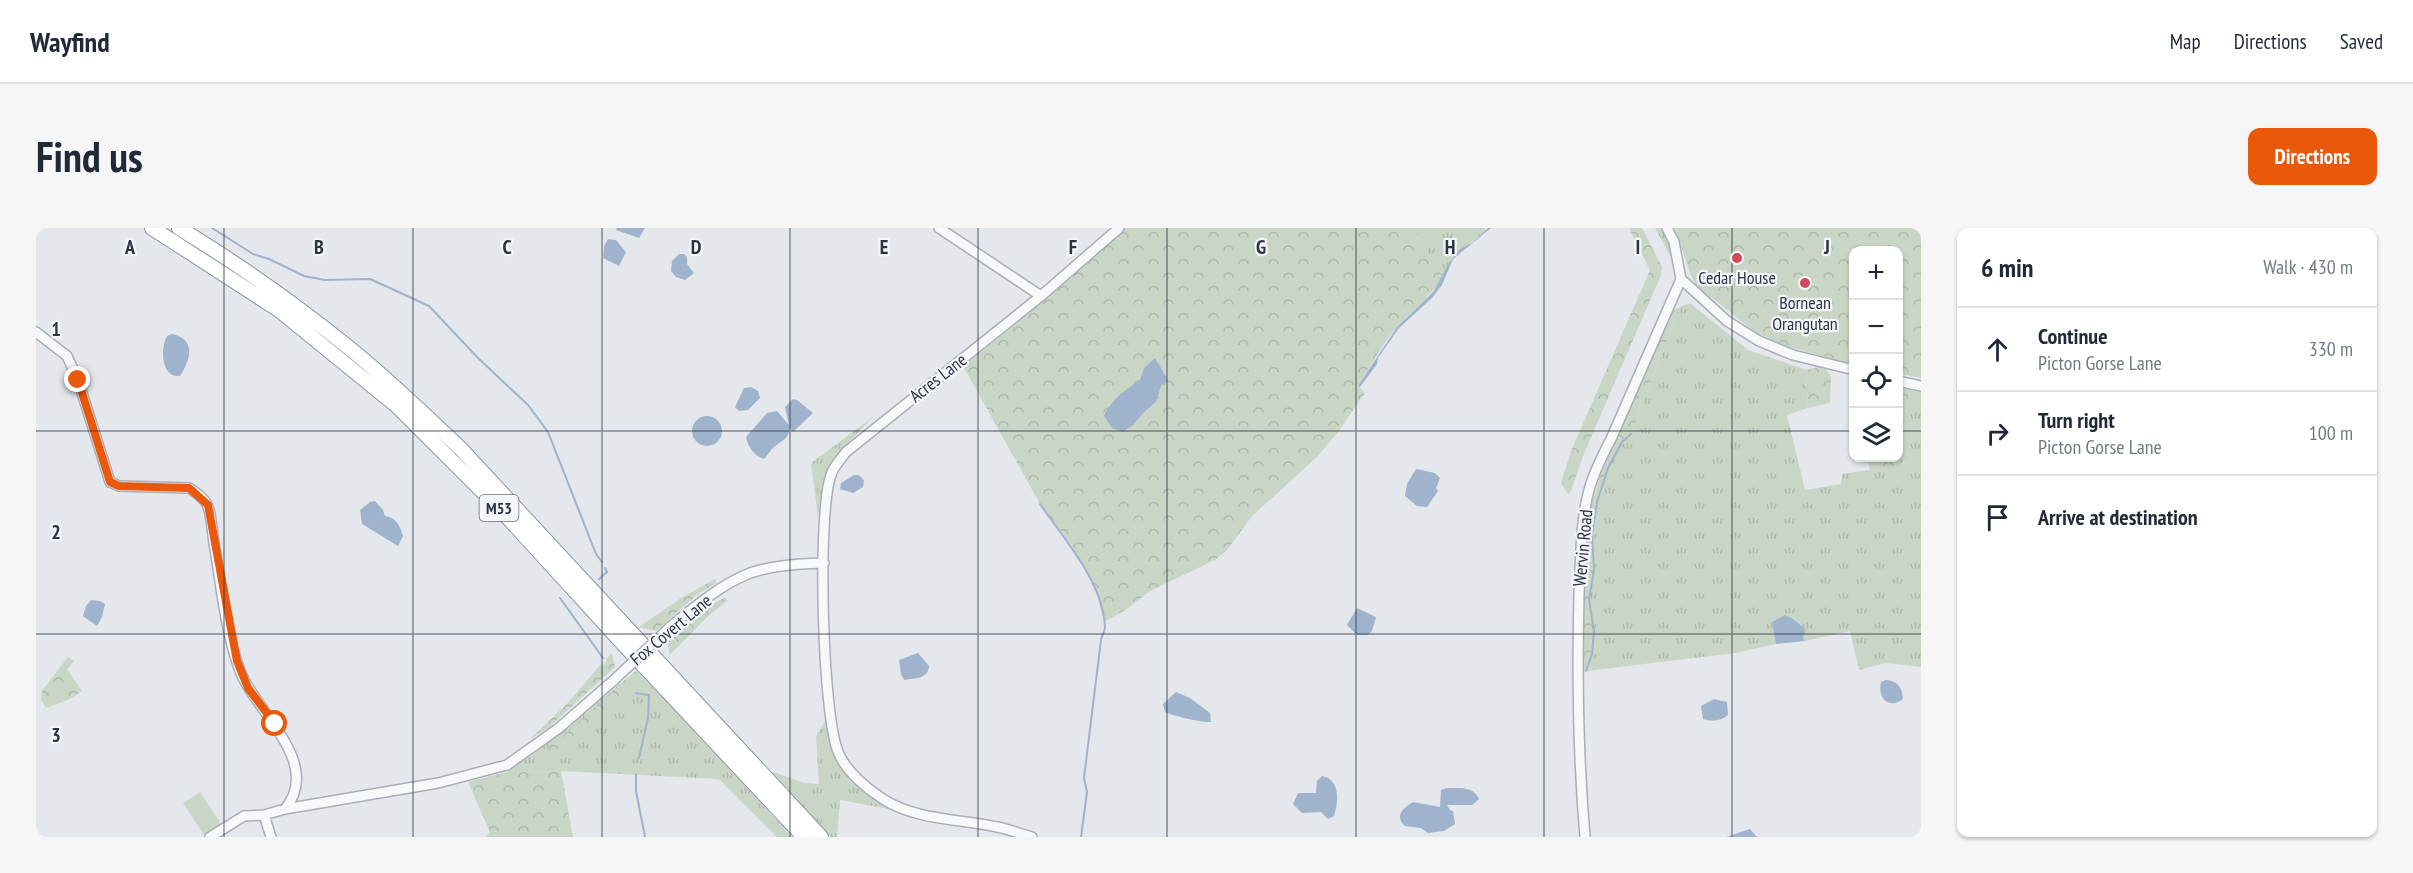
<!DOCTYPE html>
<meta charset="utf-8">
<style>
:root{--surface:#fff;--page:#f6f6f7;--text:#1f2937;--muted:#747a83;--line:#e0e1e3;--accent:#ea580c}
body{margin:0;font-family:"PT Sans Narrow",sans-serif;background:var(--page);color:var(--text)}
.controls{position:absolute;right:18px;top:18px;display:grid;overflow:hidden;border-radius:12px;box-shadow:0 2px 4px #0004}
.controls button{width:54px;height:54px;display:grid;place-items:center;padding:0;border:0;border-bottom:2px solid var(--line);background:var(--surface);color:var(--text);font:30px sans-serif}
.stop{position:absolute;width:18px;height:18px;margin:-14px;border:4px solid #ea580c;border-radius:50%;background:#fff}
.stop.end{background:#ea580c;border-color:#fff;box-shadow:0 2px 6px #0008}
.list{margin:0;padding:0;list-style:none}
h2{display:flex;justify-content:space-between;align-items:center;height:78px;margin:0;padding:0 24px;font-size:26px}
h2 small{font-size:20px;font-weight:400;color:var(--muted)}
.list li{display:grid;grid-template-columns:39px 1fr auto;gap:18px;align-items:center;box-sizing:border-box;height:84px;padding:0 24px;border-top:2px solid var(--line)}
.list b{display:block;font-size:22px;white-space:nowrap}
.list p{margin:0;font-size:20px;white-space:nowrap;color:var(--muted)}
.list em{font-size:20px;font-style:normal;color:var(--muted)}
.icon{flex:none;width:33px;height:33px;fill:none;stroke:currentColor;stroke-width:2;stroke-linecap:round;stroke-linejoin:round}
.map{position:relative;flex:none;width:1885px;height:609px;overflow:hidden;border-radius:12px}
header{display:flex;align-items:center;gap:36px;box-sizing:border-box;height:84px;padding:0 30px;background:var(--surface);border-bottom:2px solid var(--line)}
header strong{font-size:28px}
nav{display:flex;gap:33px;margin-inline-start:auto;font-size:21px}
.intro{display:flex;align-items:center;justify-content:space-between;box-sizing:border-box;height:144px;padding:0 36px}
h1{margin:0;font-size:42px}
.button{padding:15px 27px;border-radius:12px;background:var(--accent);color:#fff;font-size:21px;font-weight:700}
main{display:flex;gap:36px;padding:0 36px}
aside{flex:1;background:var(--surface);border-radius:12px;box-shadow:0 2px 4px #0004}
.map>svg:first-child{display:block}
</style>
<header>
<strong>Wayfind</strong>
<nav><a>Map</a><a>Directions</a><a>Saved</a></nav>
</header>
<div class="intro"><h1>Find us</h1><a class="button">Directions</a></div>
<main>
<div class="map">
<svg width="1885" height="609" viewBox="0 0 1885 609">
<defs>
<pattern id="grass-tufts" width="24" height="20" patternUnits="userSpaceOnUse" patternTransform="scale(1.5)"><rect width="24" height="20" fill="#c9d6c5"/><path d="M3 7l-1-3M5 7V3M7 7l1-3M15 17l-1-3M17 17v-4M19 17l1-3" fill="none" stroke="#adb8ab"/></pattern>
<pattern id="forest-crowns" width="20" height="18" patternUnits="userSpaceOnUse" patternTransform="scale(1.5)"><rect width="20" height="18" fill="#c9d6c5"/><path d="M2 6a3 3 0 1 1 6 0M12 15a3 3 0 1 1 6 0" fill="none" stroke="#adb8ab"/></pattern>
</defs>
<rect width="100%" height="100%" fill="#e4e7ec"/>
<!-- grass -->
<path fill="url(#grass-tufts)" d="M 1375,0 L 1449,0 L 1449,3 C 1430,21 1420,23 1407,48 Z
M 1619,0 L 1626,0 L 1635,17 L 1641,41 Z
M 1654,75 L 1712,122 L 1770,142 L 1772,180 L 1751,187 L 1769,262 L 1805,256 L 1806,246 L 1840,241 L 1862,234 L 1874,161 L 1885,163 L 1885,439 L 1849,435 L 1823,442 L 1814,403 L 1769,413 L 1767,410 L 1770,401 L 1757,390 L 1749,387 L 1737,394 L 1740,416 L 1699,425 L 1550,443 L 1556,426 L 1558,403 L 1553,372 L 1558,342 L 1556,306 L 1561,274 L 1572,240 L 1586,214 L 1595,206 L 1644,79 Z
M 837,189 L 801,227 L 790,249 L 782,289 L 775,235 Z
M 600,443 L 650,493 L 756,609 L 741,609 L 683,551 L 525,543 L 471,544 L 500,524 Z
M 789,493 L 798,525 L 813,552 L 853,581 L 804,572 L 801,609 L 794,609 L 735,543 L 768,555 L 783,556 L 780,508 Z"/>
<!-- forest -->
<path fill="url(#forest-crowns)" d="M 1089,0 L 1375,0 L 1407,48 C 1395,68 1378,81 1362,98 C 1346,115 1335,138 1322,158 L 1329,165 L 1302,204 L 1281,229 L 1216,288 L 1191,322 L 1179,332 L 1114,363 L 1091,381 L 1068,394 L 1059,358 L 1034,315 L 1004,276 L 927,138 L 1009,72 Z
M 1593,0 L 1606,0 L 1626,39 L 1625,47 L 1547,228 L 1535,263 L 1532,266 L 1525,255 L 1535,223 L 1614,42 Z
M 1638,0 L 1885,0 L 1885,150 L 1863,146 L 1862,22 L 1818,22 L 1817,136 L 1746,117 L 1719,104 L 1675,69 L 1671,71 C 1649,49 1651,25 1638,0 Z
M 1644,79 L 1595,206 L 1586,214 L 1572,240 L 1561,274 L 1556,305 L 1558,342 L 1553,372 L 1558,403 L 1556,426 L 1550,443 L 1544,444 L 1547,301 L 1575,216 L 1637,82 Z
M 1783,139 L 1790,142 L 1795,148 L 1794,175 L 1772,180 L 1770,142 Z
M 1867,159 L 1874,161 L 1862,234 L 1859,237 L 1834,242 L 1831,230 L 1862,230 L 1863,179 Z
M 679,351 L 681,355 L 662,366 L 620,403 L 603,399 L 645,370 Z
M 689,369 L 691,373 L 670,390 L 634,427 L 631,414 L 670,380 Z
M 576,425 L 579,439 L 512,500 L 494,511 L 530,477 L 566,435 L 568,437 L 571,433 L 570,431 Z
M 32,429 L 38,433 L 31,441 L 46,463 L 34,471 L 10,480 L 5,471 L 6,463 Z
M 589,452 L 607,457 L 556,498 L 522,520 L 508,532 L 503,525 L 522,513 Z
M 525,543 L 537,609 L 449,609 L 454,604 L 432,554 L 471,544 Z"/>
<!-- pitch -->
<path fill="#c9d6c5" d="M 164,564 L 185,596 L 168,607 L 147,575 Z"/>
<!-- water -->
<path fill="#9fb4cc" d="M 581,0 L 609,0 L 603,10 L 580,2 Z
M 1452,0 L 1455,0 L 1417,31 L 1406,57 L 1396,70 L 1363,100 L 1342,130 L 1341,136 L 1324,159 L 1322,158 L 1361,99 L 1397,64 L 1413,35 L 1424,21 L 1436,15 Z
M 572,11 L 580,12 L 590,24 L 583,38 L 567,30 L 568,18 Z
M 643,26 L 648,26 L 651,29 L 651,36 L 658,45 L 649,52 L 640,49 L 635,43 L 636,33 Z
M 136,106 C 160,111 155,131 144,148 C 125,150 124,120 131,108 Z
M 1119,130 L 1132,152 L 1125,158 L 1120,174 L 1108,184 L 1097,197 L 1087,204 L 1076,200 L 1068,188 L 1071,181 L 1083,167 L 1104,152 L 1108,140 Z
M 715,159 L 722,163 L 724,170 L 712,182 L 703,183 L 699,179 L 708,160 Z
M 757,171 L 761,172 L 777,185 L 757,204 L 754,200 C 752,212 746,212 738,219 C 734,222 732,227 728,231 C 718,228 712,219 710,209 L 731,185 L 741,183 L 753,197 L 749,179 Z
M656 203a15 15 0 1 1 30 0a15 15 0 1 1-30 0Z
M 1380,241 L 1399,245 L 1404,250 L 1400,260 L 1402,263 L 1391,279 L 1381,278 L 1369,268 L 1371,256 Z
M 818,247 L 823,247 L 828,252 L 827,259 L 817,265 L 804,261 L 805,255 Z
M 339,273 L 347,282 L 349,288 C 360,289 364,298 367,308 L 362,318 L 326,296 L 324,282 L 334,274 Z
M 55,372 L 64,373 L 69,376 L 66,389 L 61,398 L 47,388 L 50,378 Z
M 1321,380 L 1340,389 L 1336,403 L 1332,407 L 1321,407 L 1311,397 Z
M 1749,387 L 1756,390 L 1770,401 L 1767,410 L 1769,413 L 1740,416 L 1736,394 Z
M 882,425 L 893,438 C 892,451 880,450 868,452 L 865,446 L 863,432 Z
M 1850,452 C 1862,453 1866,459 1867,471 C 1853,482 1841,470 1845,454 Z
M 1140,464 L 1154,470 L 1174,485 L 1175,494 C 1168,495 1137,488 1129,484 L 1127,476 Z
M 1678,471 L 1691,474 L 1692,487 C 1685,493 1676,494 1667,491 L 1665,478 Z
M 1286,548 C 1304,551 1303,573 1298,588 L 1292,591 L 1285,584 L 1266,585 L 1257,576 L 1262,565 L 1280,565 L 1281,553 Z
M 1411,560 C 1423,560 1438,558 1443,571 L 1436,577 L 1411,577 L 1414,582 L 1417,583 L 1419,596 L 1408,603 L 1392,605 L 1385,600 L 1369,598 C 1358,588 1367,580 1377,574 L 1404,579 L 1405,562 Z
M 1714,601 L 1721,609 L 1690,609 Z"/>
<g fill="none" stroke-linecap="round" stroke-linejoin="round">
<!-- stream -->
<path stroke="#9fb4cc" stroke-width="2" d="M 176,0 L 217,26 L 233,31 L 268,48 L 289,52 L 334,51 L 393,78 L 442,130 L 492,177 L 512,204 L 560,326 L 566,334
M 1004,276 C 1028,311 1067,354 1069,399 C 1069,404 1066,406 1065,412 L 1048,550 L 1051,564 L 1045,609
M 563,351 L 571,344 L 569,340
M 524,370 L 567,430
M 1550,443 L 1556,426 L 1558,403 L 1553,372 L 1558,342 L 1556,306 L 1561,274 L 1572,240 L 1586,214 L 1595,206
M 600,465 L 613,467 L 612,490 L 603,530
M 600,546 L 600,563 L 609,609"/>
<!-- minor casing -->
<g stroke="#a9aeb7" stroke-width="12">
<path id="minor" d="M 903,0 L 1005,68
M 1631,0 L 1638,14 L 1645,51 L 1691,93 L 1723,113 L 1757,127 L 1818,142
M 0,104 L 31,128 L 42,152 L 74,254 L 83,258 L 153,260 C 159,264 170,271 172,279 C 176,289 176,304 178,315 C 185,356 189,401 203,440 C 217,482 288,534 249,581
M 1862,153 L 1885,158
M 633,400 C 658,379 684,357 714,345 C 737,337 764,336 788,335
M 228,587 L 235,609
M 174,609 L 208,588 L 228,587 L 249,581 L 402,555 L 471,537 L 523,500 L 578,452
M 996,609 C 984,606 973,601 961,599 C 925,591 879,592 847,571 C 831,561 811,544 803,526 C 786,491 781,284 795,247 C 797,239 805,231 810,224 L 1005,68 L 1083,0
M 1549,609 C 1542,528 1541,447 1543,366 C 1545,332 1544,295 1553,262 C 1558,244 1566,228 1575,211 L 1645,51"/>
</g>
<!-- highway casing -->
<g stroke="#8b94a3" stroke-width="16">
<path id="highway" d="M 116,0 L 243,82 L 361,178 L 464,281 L 591,420 L 768,609
M 143,0 C 202,36 259,76 312,119 C 352,151 388,186 425,221 L 785,609"/>
</g>
<!-- minor -->
<use href="#minor" stroke="#f7f8fa" stroke-width="9"/>
<!-- highway -->
<use href="#highway" stroke="#fff" stroke-width="14"/>
<!-- minor-bridge casing -->
<g stroke="#a9aeb7" stroke-width="12" stroke-linecap="butt">
<path id="minor-bridge" d="M 578,452 L 633,400"/>
</g>
<!-- minor-bridge -->
<use href="#minor-bridge" stroke="#f7f8fa" stroke-width="9"/>
</g>
<g fill="none" stroke-linecap="round" stroke-linejoin="round">
<!-- route -->
<path stroke="#ea580c" stroke-width="8" d="M 42,152 L 74,254 L 83,258 L 153,260 L 172,277 L 201,433 L 212,460 L 239,496"/>
</g>
<!-- grid -->
<path fill="none" stroke="#2b3445" stroke-width="1.5" stroke-opacity="0.55" d="M 188,0 L 188,609M 377,0 L 377,609M 566,0 L 566,609M 754,0 L 754,609M 942,0 L 942,609M 1131,0 L 1131,609M 1320,0 L 1320,609M 1508,0 L 1508,609M 1696,0 L 1696,609M 0,203 L 1818,203M 1862,203 L 1885,203M 0,406 L 1885,406"/>
<!-- markers -->
<g fill="#d1495b" stroke="#f4f6f9" stroke-width="2">
<circle cx="1701" cy="30" r="6"/>
<circle cx="1769" cy="55" r="6"/>
</g>
<g text-anchor="middle" stroke-width="4.5" stroke-linejoin="round" paint-order="stroke">
<!-- shield labels -->
<rect fill="#f4f6f9" stroke="#676e7b" stroke-width="1.5" x="443.5" y="267" width="39" height="26" rx="4.5"/>
<g font-size="16" font-weight="bold" fill="#2b3445">
<text x="463" y="286">M53</text>
</g>
<!-- poi labels -->
<g font-size="18" fill="#2b3445" stroke="#f4f6f9">
<text x="1701" y="56">Cedar House</text>
<text x="1769" y="81">Bornean<tspan x="1769" dy="21">Orangutan</tspan></text>
</g>
<!-- street labels -->
<g font-size="18" fill="#2b3445" stroke="#f4f6f9">
<text transform="translate(902 150) rotate(-38)" y="6">Acres Lane</text>
<text transform="translate(1547 320) rotate(-85)" y="6">Wervin Road</text>
<text transform="translate(635 402) rotate(-40)" y="6">Fox Covert Lane</text>
</g>
</g>
<g font-size="20" text-anchor="middle" font-weight="bold" fill="#2b3445" stroke="#f4f6f9" stroke-width="4.5" stroke-linejoin="round" paint-order="stroke">
<text x="94" y="26">A</text>
<text x="283" y="26">B</text>
<text x="471" y="26">C</text>
<text x="660" y="26">D</text>
<text x="848" y="26">E</text>
<text x="1037" y="26">F</text>
<text x="1225" y="26">G</text>
<text x="1414" y="26">H</text>
<text x="1602" y="26">I</text>
<text x="1791" y="26">J</text>
<text x="20" y="108">1</text>
<text x="20" y="311">2</text>
<text x="20" y="514">3</text>
</g>
</svg>
<div class="controls">
<button>+</button>
<button>−</button>
<button><svg class="icon" aria-label="locate" viewBox="0 0 24 24"><circle cx="12" cy="12" r="6"/><path d="M12 2v4M12 18v4M2 12h4M18 12h4"/></svg></button>
<button><svg class="icon" aria-label="layers" viewBox="0 0 24 24"><path d="M12 4l9 5-9 5-9-5zM3 14l9 5 9-5"/></svg></button>
</div>
<div class="stop" style="left:239px;top:496px"></div>
<div class="stop end" style="left:42px;top:152px"></div>
</div>
<aside>
<h2>6 min<small>Walk · 430 m</small></h2>
<ul class="list">
<li><svg class="icon" aria-label="ahead" viewBox="0 0 24 24"><path d="M12 20V5M6 11l6-6 6 6"/></svg><div><b>Continue</b><p>Picton Gorse Lane</p></div><em>330 m</em></li>
<li><svg class="icon" aria-label="right" viewBox="0 0 24 24"><path d="M7 20v-9h11M14 6l5 5-5 5"/></svg><div><b>Turn right</b><p>Picton Gorse Lane</p></div><em>100 m</em></li>
<li><svg class="icon" aria-label="arrive" viewBox="0 0 24 24"><path d="M6 21V4h12l-3 4 3 4H6"/></svg><div><b>Arrive at destination</b></div></li>
</ul>
</aside>
</main>
